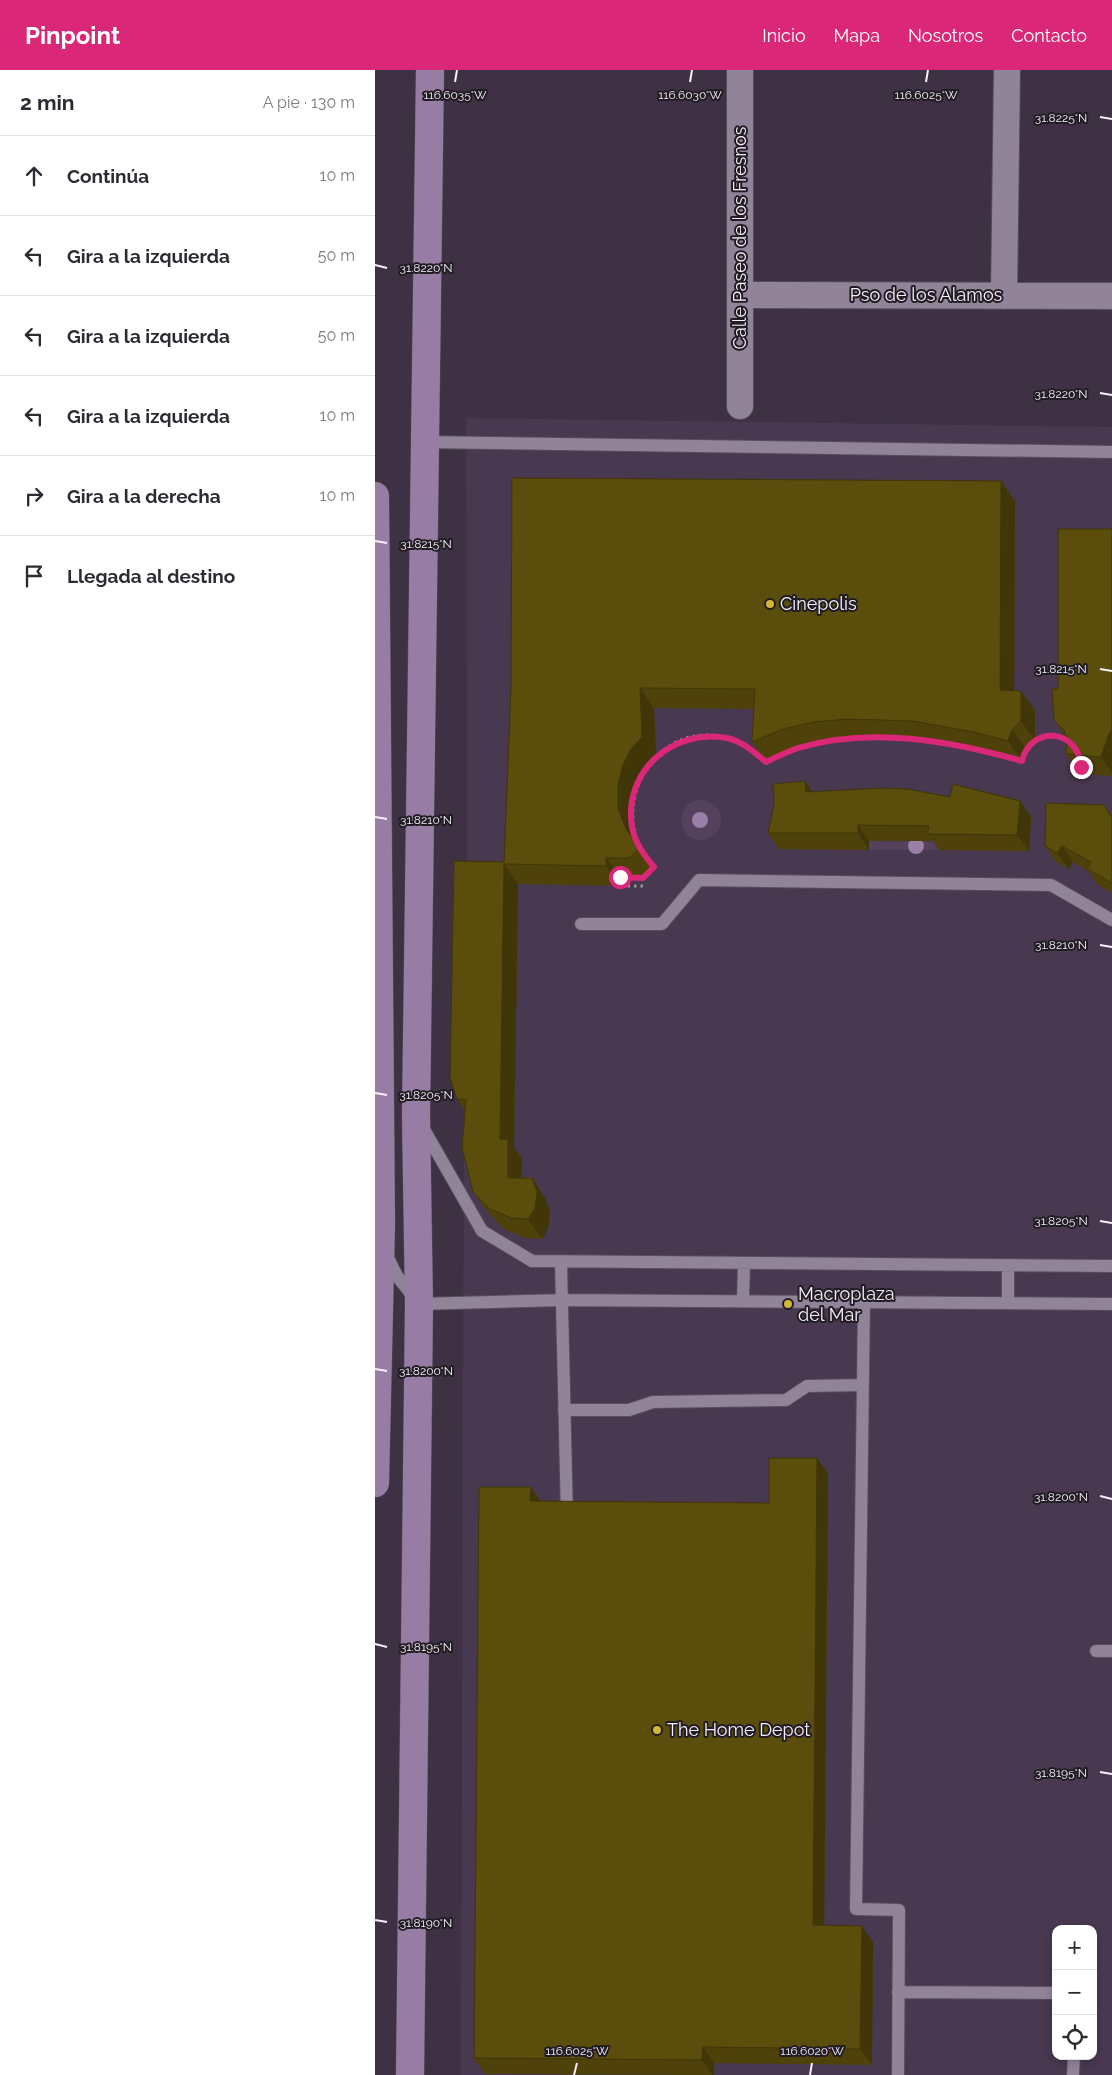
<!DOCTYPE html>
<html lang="es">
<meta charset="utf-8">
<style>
:root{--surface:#fff;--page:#f2f2f3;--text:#2b2b33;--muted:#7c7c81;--line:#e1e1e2;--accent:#db2777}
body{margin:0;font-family:Raleway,sans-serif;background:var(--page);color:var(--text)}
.controls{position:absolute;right:15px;bottom:15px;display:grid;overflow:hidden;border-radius:10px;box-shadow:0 2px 8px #0003}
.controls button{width:45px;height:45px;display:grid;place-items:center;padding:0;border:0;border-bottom:1px solid var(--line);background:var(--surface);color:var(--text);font:25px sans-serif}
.stop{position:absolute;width:15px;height:15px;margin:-11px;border:4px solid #db2777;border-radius:50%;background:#fff}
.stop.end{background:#db2777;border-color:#fff;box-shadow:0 1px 5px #0008}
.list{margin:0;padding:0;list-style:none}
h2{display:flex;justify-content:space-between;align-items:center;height:65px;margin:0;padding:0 20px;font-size:21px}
h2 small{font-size:16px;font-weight:400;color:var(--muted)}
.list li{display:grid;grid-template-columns:32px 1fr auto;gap:15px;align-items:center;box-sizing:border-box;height:80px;padding:0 20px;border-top:1px solid var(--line)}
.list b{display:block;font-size:19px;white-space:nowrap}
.list em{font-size:16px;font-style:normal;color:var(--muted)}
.icon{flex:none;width:28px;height:28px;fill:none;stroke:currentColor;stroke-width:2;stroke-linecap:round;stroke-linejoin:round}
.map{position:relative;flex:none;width:737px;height:2005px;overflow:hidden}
header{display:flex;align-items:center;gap:30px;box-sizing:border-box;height:70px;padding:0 25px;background:var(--accent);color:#fff}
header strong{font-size:24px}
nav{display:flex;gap:28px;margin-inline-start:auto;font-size:18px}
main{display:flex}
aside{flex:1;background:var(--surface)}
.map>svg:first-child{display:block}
</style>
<header>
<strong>Pinpoint</strong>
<nav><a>Inicio</a><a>Mapa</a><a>Nosotros</a><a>Contacto</a></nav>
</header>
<main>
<aside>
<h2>2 min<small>A pie · 130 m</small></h2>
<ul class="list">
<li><svg class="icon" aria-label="ahead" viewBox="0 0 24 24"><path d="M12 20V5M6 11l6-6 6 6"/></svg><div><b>Continúa</b></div><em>10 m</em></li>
<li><svg class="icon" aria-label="left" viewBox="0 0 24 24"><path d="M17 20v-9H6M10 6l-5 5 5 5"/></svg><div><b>Gira a la izquierda</b></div><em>50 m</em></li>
<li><svg class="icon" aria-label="left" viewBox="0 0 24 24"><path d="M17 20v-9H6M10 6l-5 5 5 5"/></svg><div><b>Gira a la izquierda</b></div><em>50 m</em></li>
<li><svg class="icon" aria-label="left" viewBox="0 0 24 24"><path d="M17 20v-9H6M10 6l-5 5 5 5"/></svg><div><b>Gira a la izquierda</b></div><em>10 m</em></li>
<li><svg class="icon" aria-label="right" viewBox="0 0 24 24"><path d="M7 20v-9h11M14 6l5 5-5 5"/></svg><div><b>Gira a la derecha</b></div><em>10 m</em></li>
<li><svg class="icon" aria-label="arrive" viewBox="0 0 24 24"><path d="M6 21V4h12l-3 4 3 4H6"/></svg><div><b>Llegada al destino</b></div></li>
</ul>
</aside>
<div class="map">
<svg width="737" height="2005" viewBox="0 0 737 2005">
<rect width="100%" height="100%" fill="#3d3143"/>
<!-- built -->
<path fill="#483850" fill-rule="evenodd" d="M 91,348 L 737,357 L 737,2005 L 86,2005 L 89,1028 L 92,811 ZM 681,1859 L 718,1859 L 718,1986 L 681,1986 Z"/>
<!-- grass -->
<path fill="#54415c" d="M306 750a20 20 0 1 1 40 0a20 20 0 1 1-40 0Z
M 494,771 L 565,772 L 564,780 L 494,780 Z"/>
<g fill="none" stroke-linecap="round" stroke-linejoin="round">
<!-- lane casing -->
<g stroke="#574d5b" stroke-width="14">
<path id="lane" d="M 50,372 L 737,382
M 206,854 L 287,854 L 324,810 L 676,815 L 737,850
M 47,1056 L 107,1161 L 157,1191 L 737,1196
M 11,1184 L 22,1206 L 44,1234 L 187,1230 L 737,1234
M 186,1192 L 192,1447
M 368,1231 L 369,1194
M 489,1232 L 481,1839 L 524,1840 L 523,2005
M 633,1233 L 633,1195
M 189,1340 L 254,1340 L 278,1332 L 411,1330 L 432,1316 L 488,1315
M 721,1581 L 737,1581
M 523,1922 L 681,1923
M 698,2005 L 699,1986"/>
</g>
<!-- street casing -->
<g stroke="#574d5b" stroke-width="28">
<path id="street" d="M 365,0 L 365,336
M 365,225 L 737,226
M 629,226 L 632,0"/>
</g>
<!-- secondary casing -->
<g stroke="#574d5b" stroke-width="29">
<path id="secondary" d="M 0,426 L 6,1154 L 0,1413
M 35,2005 L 44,1234 L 41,1046 L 55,0"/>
</g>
<!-- path -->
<path stroke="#9b92a0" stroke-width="3" stroke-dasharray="2.5 4" stroke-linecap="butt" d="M 657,672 C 669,663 683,664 695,672
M 266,780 C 237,721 289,647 355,669 C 370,674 380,682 391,692 L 393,691
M 248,807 L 245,807 L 245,816 L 268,816
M 267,808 L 279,797 L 277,795"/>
<!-- lane -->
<use href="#lane" stroke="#918398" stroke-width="12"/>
<!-- street -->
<use href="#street" stroke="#918398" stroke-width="26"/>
<!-- secondary -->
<use href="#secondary" stroke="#977da3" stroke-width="28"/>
</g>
<!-- trees -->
<g fill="#9a7fa7">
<circle cx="325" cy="750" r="8"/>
<circle cx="541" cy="776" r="8"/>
</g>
<!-- wall -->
<path fill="#4e420a" d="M 640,431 L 639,621 L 660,640 L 660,670 L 651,679 L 647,691 L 613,681 L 551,670 L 486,668 L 453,671 L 422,679 L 391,692 L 377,672 L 379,639 L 279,638 L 281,686 L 270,699 L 262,714 L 257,734 L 257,758 L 264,777 L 279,797 L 268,808 L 245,807 L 245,816 L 143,814 L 139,1077 L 147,1089 L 147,1108 L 157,1108 L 170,1128 L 175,1141 L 173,1158 L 167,1169 L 150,1168 L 129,1159 L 112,1141 L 98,1122 L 90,1041 L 82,1029 L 129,792 L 136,617 Z
M 737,459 L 737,706 L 705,704 L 691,684 L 692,669 L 679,650 L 683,619 Z
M 438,721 L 645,731 L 656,747 L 654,781 L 564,780 L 558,771 L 494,771 L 494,780 L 404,779 L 393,763 Z
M 737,746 L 737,823 L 723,815 L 713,801 L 698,792 L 694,799 L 681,792 L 670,776 Z
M 442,1388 L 453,1404 L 449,1856 L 498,1872 L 497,1995 L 339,1993 L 339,2005 L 110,2004 L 99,1988 L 165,1431 L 394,1433 Z"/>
<!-- shaded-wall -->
<path fill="#403608" d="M 626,411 L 640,431 L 639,640 L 625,620 Z
M 265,618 L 279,638 L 281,686 L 270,699 L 262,714 L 257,734 L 257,758 L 265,779 L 251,759 L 243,738 L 243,715 Z
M 646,621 L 660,640 L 660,670 L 646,651 Z
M 737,658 L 737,702 L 726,687 L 734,664 Z
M 637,660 L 651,679 L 647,691 L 633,671 Z
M 430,711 L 441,727 L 431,722 Z
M 645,731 L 656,747 L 654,781 L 642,765 Z
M 483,755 L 494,771 L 494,780 L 483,763 Z
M 687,776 L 698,792 L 694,799 L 682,783 Z
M 231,788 L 245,807 L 245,816 L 231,796 Z
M 129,794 L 143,814 L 139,1077 L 147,1089 L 146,1128 L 133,1108 L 125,1069 Z
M 157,1108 L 170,1128 L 175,1141 L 173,1158 L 167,1169 L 153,1149 Z
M 442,1388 L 453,1404 L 449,1872 L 438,1855 Z
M 156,1417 L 167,1433 L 155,1431 Z
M 487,1856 L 498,1872 L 497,1995 L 485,1979 Z
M 328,1977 L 339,1993 L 339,2005 L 337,2005 L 327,1990 Z"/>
<!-- building -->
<path fill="#5b4d0c" stroke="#403608" d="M 137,408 L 626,411 L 625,620 L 646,621 L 646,651 L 637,660 L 633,671 L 599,662 L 537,651 L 472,649 L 439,652 L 408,659 L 377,672 L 380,619 L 265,618 L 267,667 L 256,679 L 248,695 L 243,715 L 243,738 L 251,759 L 265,778 L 254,788 L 231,788 L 231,796 L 129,794 L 125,1069 L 133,1069 L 133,1108 L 157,1108 L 162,1122 L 160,1139 L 153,1149 L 136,1148 L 115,1139 L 98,1122 L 87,1078 L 91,1030 L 82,1029 L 75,1008 L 79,791 L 129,792 L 136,617 Z
M 683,459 L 737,459 L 737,658 L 734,664 L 726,687 L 691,684 L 692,669 L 689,660 L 679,650 L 677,619 L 683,619 Z
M 430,711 L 431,722 L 508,718 L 532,719 L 575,727 L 578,714 L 645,731 L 642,765 L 553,764 L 554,756 L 483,755 L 483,763 L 393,763 L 399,735 L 398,714 Z
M 671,733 L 729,735 L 737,748 L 737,813 L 712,799 L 716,792 L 687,776 L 682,783 L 670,776 Z
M 394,1388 L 442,1388 L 438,1855 L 487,1856 L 485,1979 L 328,1977 L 327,1990 L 99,1988 L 104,1417 L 156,1417 L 155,1431 L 394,1433 Z"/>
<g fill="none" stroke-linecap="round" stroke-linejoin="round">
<!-- route -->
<path stroke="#db2777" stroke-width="6" d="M 245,807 L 268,808 L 279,797 C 269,785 260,773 257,757 C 248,701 298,658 352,668 C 367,671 379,682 391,692 C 401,687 412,682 423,678 C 495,656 576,671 647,691 C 656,654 704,659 706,697"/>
</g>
<!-- ticks -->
<path fill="none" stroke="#f7f0fb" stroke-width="2" d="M 80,12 L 82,0M 315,12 L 317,0M 551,12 L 553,0M 725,47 L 737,49M 0,195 L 12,198M 725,323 L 737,325M 0,471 L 12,473M 725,599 L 737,601M 0,747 L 12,749M 725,875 L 737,877M 0,1023 L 12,1025M 725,1151 L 737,1153M 0,1299 L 12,1301M 725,1426 L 737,1429M 0,1574 L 12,1577M 725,1702 L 737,1704M 0,1850 L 12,1852M 199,2005 L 202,1993M 435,2005 L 437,1993"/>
<!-- markers -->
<g fill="#d3b635" stroke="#211c24" stroke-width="2">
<circle cx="395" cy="534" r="5"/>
<circle cx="413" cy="1234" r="5"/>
<circle cx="282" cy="1660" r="5"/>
</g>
<g text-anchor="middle" stroke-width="4" stroke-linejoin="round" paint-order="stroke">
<!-- street labels -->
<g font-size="18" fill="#f7f0fb" stroke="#211c24">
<text transform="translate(365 168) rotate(-90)" y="6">Calle Paseo de los Fresnos</text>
<text x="551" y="231">Pso de los Alamos</text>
</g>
<!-- poi labels -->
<g font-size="18" fill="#f7f0fb" stroke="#211c24" text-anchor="start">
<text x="405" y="540">Cinepolis</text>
<text x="423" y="1230">Macroplaza<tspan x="423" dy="21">del Mar</tspan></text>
<text x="292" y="1666">The Home Depot</text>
</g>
</g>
<g font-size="12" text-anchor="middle" fill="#f7f0fb" stroke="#211c24" stroke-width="4" stroke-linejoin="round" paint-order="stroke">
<text x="315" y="29">116.6030°W</text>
<text x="551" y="29">116.6025°W</text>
<text x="80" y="29">116.6035°W</text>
<text x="686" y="52">31.8225°N</text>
<text x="51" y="202">31.8220°N</text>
<text x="686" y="328">31.8220°N</text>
<text x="51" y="478">31.8215°N</text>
<text x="686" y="603">31.8215°N</text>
<text x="51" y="754">31.8210°N</text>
<text x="686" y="879">31.8210°N</text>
<text x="51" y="1029">31.8205°N</text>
<text x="686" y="1155">31.8205°N</text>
<text x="51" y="1305">31.8200°N</text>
<text x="686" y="1431">31.8200°N</text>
<text x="51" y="1581">31.8195°N</text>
<text x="686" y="1707">31.8195°N</text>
<text x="51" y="1857">31.8190°N</text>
<text x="202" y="1985">116.6025°W</text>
<text x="437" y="1985">116.6020°W</text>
</g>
</svg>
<div class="controls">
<button>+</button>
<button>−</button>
<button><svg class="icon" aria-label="locate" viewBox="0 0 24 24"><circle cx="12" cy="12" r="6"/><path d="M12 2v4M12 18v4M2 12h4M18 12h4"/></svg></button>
</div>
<div class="stop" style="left:245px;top:807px"></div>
<div class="stop end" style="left:706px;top:697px"></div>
</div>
</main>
